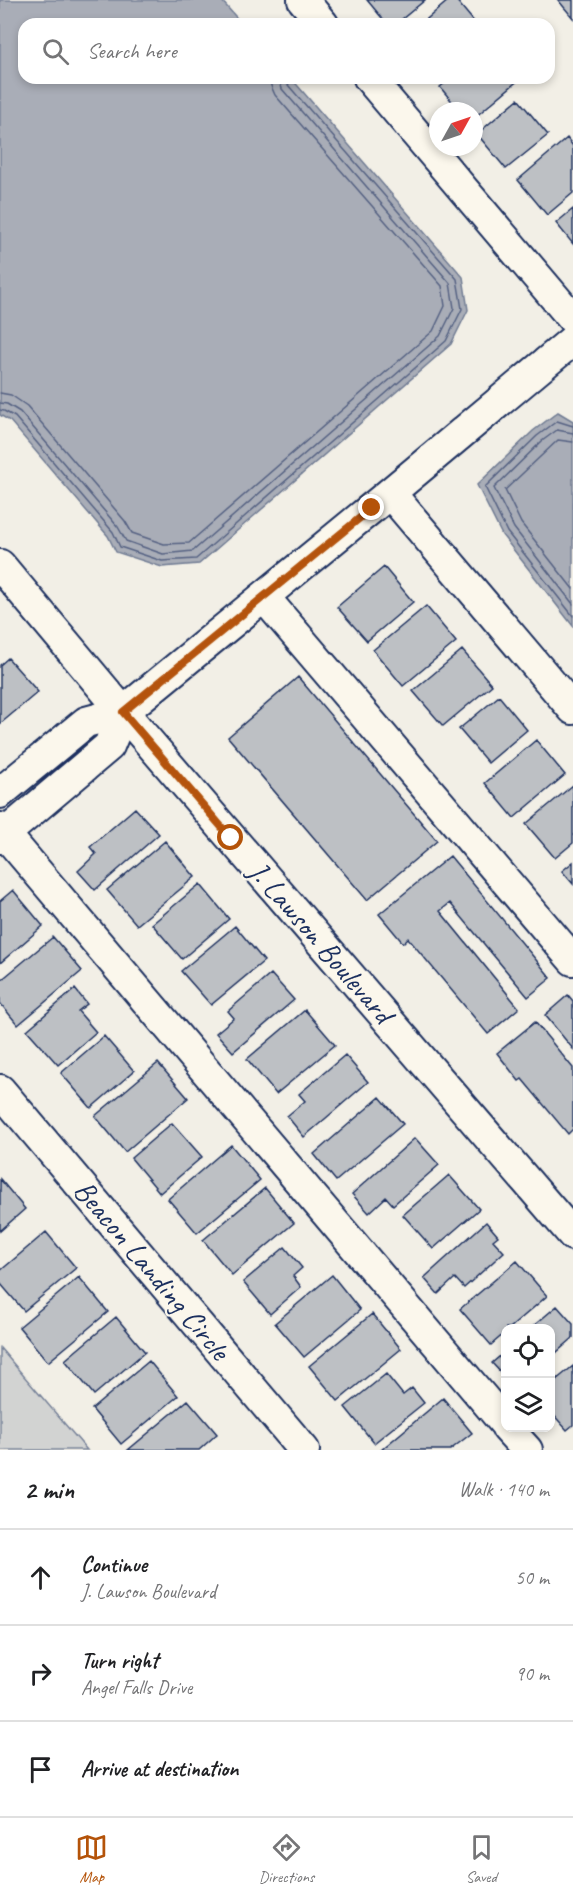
<!DOCTYPE html>
<meta charset="utf-8">
<style>
:root{--surface:#fff;--page:#f2f2f2;--text:#202124;--muted:#757577;--line:#e0e0e0;--accent:#b45309}
body{margin:0;font-family:Caveat,sans-serif;background:var(--page);color:var(--text)}
.controls{position:absolute;right:18px;bottom:18px;display:grid;overflow:hidden;border-radius:12px;box-shadow:0 3px 9px #0003}
.controls button{width:54px;height:54px;display:grid;place-items:center;padding:0;border:0;border-bottom:2px solid var(--line);background:var(--surface);color:var(--text);font:30px sans-serif}
.compass{position:absolute;left:429px;top:102px;width:54px;height:54px;border-radius:50%;background:var(--surface);box-shadow:0 3px 9px #0003;rotate:50deg}
.stop{position:absolute;width:18px;height:18px;margin:-14px;border:4px solid #b45309;border-radius:50%;background:#fff}
.stop.end{background:#b45309;border-color:#fff;box-shadow:0 2px 6px #0008}
.list{margin:0;padding:0;list-style:none}
h2{display:flex;justify-content:space-between;align-items:center;height:78px;margin:0;padding:0 24px;font-size:26px}
h2 small{font-size:20px;font-weight:400;color:var(--muted)}
.list li{display:grid;grid-template-columns:39px 1fr auto;gap:18px;align-items:center;box-sizing:border-box;height:96px;padding:0 24px;border-top:2px solid var(--line)}
.list b{display:block;font-size:22px;white-space:nowrap}
.list p{margin:0;font-size:20px;white-space:nowrap;color:var(--muted)}
.list em{font-size:20px;font-style:normal;color:var(--muted)}
.icon{flex:none;width:33px;height:33px;fill:none;stroke:currentColor;stroke-width:2;stroke-linecap:round;stroke-linejoin:round}
.map{position:relative;flex:none;width:573px;height:1450px;overflow:hidden}
.search{position:absolute;background:var(--surface);box-shadow:0 3px 9px #0003;left:18px;right:18px;top:18px;height:66px;display:flex;align-items:center;gap:15px;box-sizing:border-box;padding:0 21px;border-radius:18px;color:var(--muted);font-size:22px}
.sheet{height:366px;background:var(--surface)}
nav{display:flex;justify-content:space-around;align-items:center;box-sizing:border-box;height:84px;border-top:2px solid var(--line);background:var(--surface);font-size:16px;color:var(--muted)}
nav a{display:grid;justify-items:center;gap:3px}
nav .on{color:var(--accent)}
.map>svg:first-child{display:block}
</style>
<div class="map">
<svg width="573" height="1450" viewBox="0 0 573 1450">
<rect width="100%" height="100%" fill="#f2efe6"/>
<filter id="ink" filterUnits="userSpaceOnUse"><feTurbulence type="fractalNoise" baseFrequency=".0167" numOctaves="2"/><feDisplacementMap in="SourceGraphic" scale="12" xChannelSelector="R" yChannelSelector="G"/><feConvolveMatrix kernelMatrix="1 2 1 2 8 2 1 2 1" color-interpolation-filters="sRGB"/></filter>
<g filter="url(#ink)">
<!-- green -->
<path fill="#d2d3d2" stroke="#768198" stroke-width="1.5" d="M 0,1348 L 87,1450 L 0,1450 Z"/>
<!-- water -->
<path fill="#a9adb7" stroke="#707b93" stroke-width="1.5" d="M 0,0 L 221,0 L 242,24 L 24,24 L 24,78 L 291,78 L 463,277 L 468,310 L 451,344 L 199,564 L 162,567 L 116,552 L 108,536 L 10,421 L 0,415 Z
M 558,412 L 573,421 L 573,626 L 502,535 L 477,485 L 533,431 Z"/>
<g fill="none" stroke-linecap="round" stroke-linejoin="round">
<!-- shore -->
<path stroke="#546182" stroke-width="1.5" d="M 0,393 L 11,395 L 27,406 L 125,521 L 132,533 L 164,544 L 189,543 L 433,331 L 445,306 L 442,286 L 275,95 L 271,86 L 270,78
M 0,403 L 7,404 L 20,412 L 118,527 L 126,541 L 163,554 L 193,551 L 440,336 L 454,308 L 450,283 L 282,89 L 279,78
M 0,410 L 4,411 L 15,417 L 113,532 L 120,547 L 162,561 L 196,559 L 446,341 L 462,309 L 457,279 L 288,85 L 287,78
M 573,426 L 557,421 L 537,436 L 485,487 L 507,532 L 573,616
M 573,433 L 557,430 L 542,441 L 494,488 L 514,528 L 573,604
M 573,442 L 558,440 L 505,490 L 521,523 L 573,589"/>
</g>
<!-- building -->
<path fill="#bdc0c4" stroke="#1b2f5e" stroke-width="1.5" d="M 367,0 L 425,0 L 396,24 L 387,24 Z
M 449,0 L 456,0 L 476,24 L 421,24 Z
M 558,0 L 573,0 L 573,18 Z
M 451,78 L 521,78 L 474,118 L 474,111 L 460,111 L 440,87 Z
M 518,99 L 548,135 L 506,169 L 477,134 Z
M 567,138 L 573,146 L 573,193 L 547,215 L 518,180 Z
M 573,209 L 573,244 L 556,223 Z
M 384,567 L 413,602 L 367,641 L 337,607 Z
M 426,606 L 456,642 L 403,686 L 373,650 Z
M 462,650 L 492,685 L 443,726 L 413,691 Z
M 8,658 L 38,692 L 0,724 L 0,665 Z
M 298,677 L 437,841 L 367,900 L 228,737 Z
M 499,696 L 527,730 L 488,763 L 459,729 Z
M 536,740 L 565,775 L 514,818 L 485,783 Z
M 573,785 L 573,843 L 555,858 L 526,824 Z
M 135,808 L 159,834 L 95,890 L 78,871 L 96,854 L 90,847 Z
M 165,841 L 195,877 L 137,925 L 107,890 Z
M 450,856 L 551,978 L 528,997 L 450,903 L 440,911 L 519,1008 L 488,1034 L 408,938 L 403,943 L 379,914 Z
M 573,862 L 573,884 L 562,871 Z
M 200,884 L 229,919 L 182,959 L 152,924 Z
M 13,890 L 43,926 L 0,963 L 0,901 Z
M 235,926 L 264,961 L 211,1005 L 181,971 Z
M 53,937 L 82,971 L 18,1025 L 0,1003 L 0,981 Z
M 271,974 L 294,1000 L 233,1052 L 216,1033 L 234,1018 L 228,1011 Z
M 75,989 L 87,1004 L 78,1011 L 96,1032 L 58,1065 L 27,1030 Z
M 568,995 L 573,1001 L 573,1049 L 545,1015 Z
M 305,1010 L 335,1045 L 276,1094 L 247,1059 Z
M 535,1022 L 573,1068 L 573,1129 L 568,1134 L 522,1079 L 519,1081 L 497,1053 Z
M 104,1036 L 134,1071 L 91,1108 L 61,1073 Z
M 345,1055 L 368,1082 L 304,1137 L 287,1116 L 305,1101 L 299,1094 Z
M 158,1063 L 188,1098 L 125,1152 L 95,1116 Z
M 380,1097 L 403,1124 L 336,1181 L 314,1154 Z
M 172,1123 L 202,1157 L 160,1193 L 131,1158 Z
M 415,1138 L 439,1165 L 393,1205 L 386,1197 L 369,1213 L 352,1194 Z
M 231,1145 L 260,1180 L 197,1233 L 168,1199 Z
M 449,1175 L 479,1209 L 433,1249 L 403,1215 Z
M 0,1179 L 25,1209 L 0,1231 Z
M 265,1188 L 294,1223 L 232,1275 L 203,1240 Z
M 486,1222 L 498,1236 L 493,1240 L 504,1252 L 464,1288 L 455,1278 L 438,1294 L 424,1278 Z
M 46,1232 L 76,1268 L 24,1311 L 0,1283 L 0,1271 Z
M 285,1247 L 302,1268 L 293,1276 L 301,1287 L 270,1314 L 243,1282 Z
M 517,1261 L 547,1296 L 510,1328 L 506,1328 L 506,1332 L 491,1345 L 460,1309 Z
M 332,1275 L 360,1310 L 304,1357 L 275,1323 Z
M 79,1277 L 108,1312 L 48,1362 L 19,1327 Z
M 557,1306 L 573,1324 L 573,1338 L 550,1358 L 550,1328 L 531,1328 Z
M 372,1314 L 401,1349 L 338,1401 L 309,1366 Z
M 116,1317 L 145,1352 L 94,1395 L 65,1360 Z
M 506,1351 L 506,1378 L 492,1363 Z
M 149,1361 L 178,1396 L 121,1444 L 92,1409 Z
M 573,1366 L 573,1425 L 567,1430 L 550,1411 L 550,1385 Z
M 386,1374 L 403,1395 L 412,1388 L 424,1403 L 374,1443 L 345,1407 Z
M 443,1398 L 472,1433 L 450,1450 L 381,1450 Z
M 188,1400 L 217,1434 L 199,1450 L 128,1450 Z"/>
<g fill="none" stroke-linecap="round" stroke-linejoin="round">
<!-- minor casing -->
<g stroke="#1b2f5e" stroke-width="34">
<path id="minor" d="M 303,0 L 323,24
M 369,78 L 573,319
M 390,493 L 573,709
M 0,565 L 123,712 L 573,1235
M 264,597 L 573,960
M 0,793 L 86,722 L 123,712 L 390,493 L 573,340
M 0,828 L 506,1425
M 0,838 L 109,746 L 123,712
M 0,1090 L 304,1450
M 507,1428 L 527,1450"/>
</g>
<!-- minor -->
<use href="#minor" stroke="#fbf7ec" stroke-width="30"/>
</g>
</g>
<g fill="none" stroke-linecap="round" stroke-linejoin="round" filter="url(#ink)">
<!-- route -->
<path stroke="#b45309" stroke-width="8" d="M 231,838 L 123,712 L 372,508"/>
</g>
<g text-anchor="middle" stroke-width="4.5" stroke-linejoin="round" paint-order="stroke">
<!-- street labels -->
<g font-size="30" fill="#1b2f5e" stroke="#fbf7ec">
<text transform="translate(321 942) rotate(49)" y="10">J. Lawson Boulevard</text>
<text transform="translate(152 1270) rotate(50)" y="10">Beacon Landing Circle</text>
</g>
</g>
</svg>
<div class="controls">
<button><svg class="icon" aria-label="locate" viewBox="0 0 24 24"><circle cx="12" cy="12" r="6"/><path d="M12 2v4M12 18v4M2 12h4M18 12h4"/></svg></button>
<button><svg class="icon" aria-label="layers" viewBox="0 0 24 24"><path d="M12 4l9 5-9 5-9-5zM3 14l9 5 9-5"/></svg></button>
</div>
<svg class="compass" viewBox="-18 -18 36 36"><path d="M0-13l5 13h-10z" fill="#e53935"/><path d="M0 13l5-13h-10z" fill="#757577"/></svg>
<div class="stop" style="left:231px;top:838px"></div>
<div class="stop end" style="left:372px;top:508px"></div>
<div class="search"><svg class="icon" aria-label="search" viewBox="0 0 24 24"><circle cx="10" cy="10" r="6"/><path d="M15 15l6 6"/></svg>Search here</div>
</div>
<section class="sheet">
<h2>2 min<small>Walk · 140 m</small></h2>
<ul class="list">
<li><svg class="icon" aria-label="ahead" viewBox="0 0 24 24"><path d="M12 20V5M6 11l6-6 6 6"/></svg><div><b>Continue</b><p>J. Lawson Boulevard</p></div><em>50 m</em></li>
<li><svg class="icon" aria-label="right" viewBox="0 0 24 24"><path d="M7 20v-9h11M14 6l5 5-5 5"/></svg><div><b>Turn right</b><p>Angel Falls Drive</p></div><em>90 m</em></li>
<li><svg class="icon" aria-label="arrive" viewBox="0 0 24 24"><path d="M6 21V4h12l-3 4 3 4H6"/></svg><div><b>Arrive at destination</b></div></li>
</ul>
</section>
<nav>
<a class="on"><svg class="icon" aria-label="map" viewBox="0 0 24 24"><path d="M3 6l6-2 6 2 6-2v14l-6 2-6-2-6 2zM9 4v14M15 6v14"/></svg>Map</a>
<a><svg class="icon" aria-label="directions" viewBox="0 0 24 24"><path d="M12 3l9 9-9 9-9-9zM9 14v-3h6M13 9l2 2-2 2"/></svg>Directions</a>
<a><svg class="icon" aria-label="saved" viewBox="0 0 24 24"><path d="M7 4h10v16l-5-4-5 4z"/></svg>Saved</a>
</nav>
